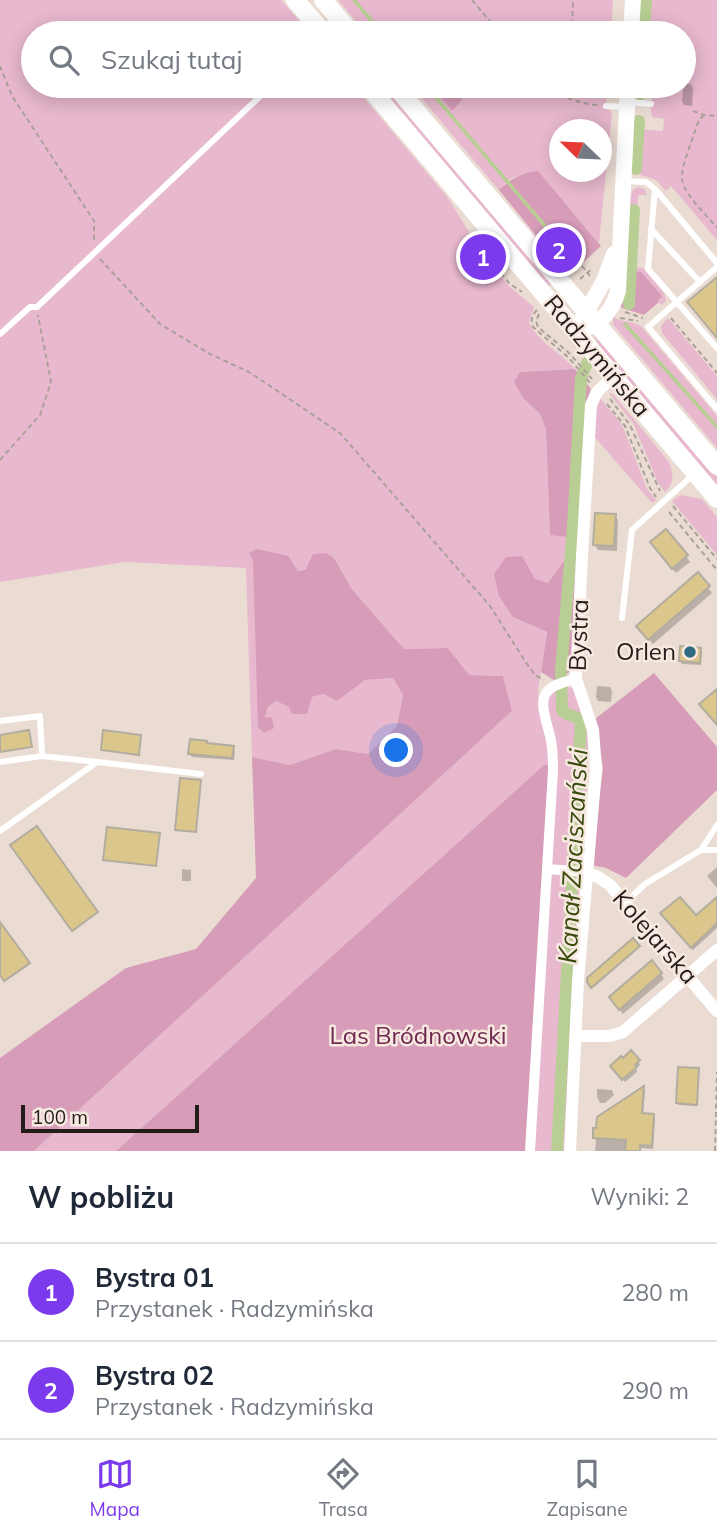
<!DOCTYPE html>
<html lang="pl">
<meta charset="utf-8">
<style>
:root{--surface:#fff;--page:#f6f6f7;--text:#1f2937;--muted:#747a83;--line:#e0e1e3;--accent:#7c3aed}
body{margin:0;font-family:Mulish,sans-serif;background:var(--page);color:var(--text)}
.compass{position:absolute;left:549px;top:119px;width:63px;height:63px;border-radius:50%;background:var(--surface);box-shadow:0 4px 18px #0003;rotate:293deg}
.scale{position:absolute;left:21px;bottom:18px;width:178px;box-sizing:border-box;padding-left:7px;border:4px solid #221d1a;border-top:0;font-size:19px;line-height:24px;white-space:nowrap;color:#221d1a;-webkit-text-stroke:5px #f7e9e0;paint-order:stroke}
.you{position:absolute;left:397px;top:751px;width:24px;height:24px;margin:-18px;border:5px solid #fff;border-radius:50%;background:#1a73e8;box-shadow:0 0 0 10px #1a73e833}
.badge{display:grid;place-items:center;width:46px;height:46px;border-radius:50%;background:var(--accent);color:#fff;font-size:23px;font-weight:700}
.pin{position:absolute;translate:-50% -50%;border:4px solid #fff;box-shadow:0 2px 7px #0006}
.list{margin:0;padding:0;list-style:none}
h2{display:flex;justify-content:space-between;align-items:center;height:91px;margin:0;padding:0 28px;font-size:30px}
h2 small{font-size:23px;font-weight:400;color:var(--muted)}
.list li{display:grid;grid-template-columns:46px 1fr auto;gap:21px;align-items:center;box-sizing:border-box;height:98px;padding:0 28px;border-top:2px solid var(--line)}
.list b{display:block;font-size:26px;white-space:nowrap}
.list p{margin:0;font-size:23px;white-space:nowrap;color:var(--muted)}
.list em{font-size:23px;font-style:normal;color:var(--muted)}
.icon{flex:none;width:38px;height:38px;fill:none;stroke:currentColor;stroke-width:2;stroke-linecap:round;stroke-linejoin:round}
.map{position:relative;flex:none;width:717px;height:1151px;overflow:hidden}
.search{position:absolute;background:var(--surface);box-shadow:0 4px 18px #0003;left:21px;right:21px;top:21px;height:77px;display:flex;align-items:center;gap:18px;box-sizing:border-box;padding:0 24px;border-radius:38px;color:var(--muted);font-size:26px}
.sheet{height:287px;background:var(--surface)}
nav{display:flex;justify-content:space-around;align-items:center;box-sizing:border-box;height:98px;border-top:2px solid var(--line);background:var(--surface);font-size:19px;color:var(--muted)}
nav a{display:grid;justify-items:center;gap:4px}
nav .on{color:var(--accent)}
.map>svg:first-child{display:block}
</style>
<div class="map">
<svg width="717" height="1151" viewBox="0 0 717 1151">
<rect width="100%" height="100%" fill="#eadcd3"/>
<!-- green -->
<path fill="#e8b8ce" fill-rule="evenodd" d="M 0,0 L 281,0 L 310,33 L 33,33 L 33,86 L 354,86 L 448,198 L 469,232 L 466,235 L 477,248 L 474,252 L 485,265 L 489,262 L 510,287 L 534,307 L 529,322 C 535,340 563,354 575,369 L 520,372 L 523,398 L 540,414 L 546,431 L 550,534 L 568,537 L 566,558 L 548,583 L 535,580 L 513,617 L 547,632 L 538,690 L 540,712 L 546,705 L 551,692 L 560,689 L 561,712 C 566,719 575,716 579,723 L 555,1151 L 526,1151 L 544,765 L 116,1151 L 34,1151 L 512,711 L 503,676 L 469,675 L 448,648 L 404,649 L 351,588 L 335,558 L 298,571 L 249,553 L 253,560 L 265,718 L 268,707 L 276,701 L 289,707 L 312,697 L 324,694 L 337,700 L 365,680 L 393,678 L 403,695 L 397,726 L 368,754 L 336,749 L 290,765 L 252,757 L 246,568 L 125,562 L 0,582 Z
M 338,0 L 613,0 L 611,33 L 366,33 Z
M 651,0 L 717,0 L 717,240 L 671,186 L 666,191 L 656,180 L 635,173 L 634,168 L 636,129 L 663,131 L 664,119 L 652,117 L 651,110 L 652,97 L 645,96 L 645,86 L 684,86 L 684,33 L 649,33 Z
M 378,86 L 386,86 L 552,283 L 548,287 Z
M 411,86 L 431,86 L 452,111 L 459,104 L 468,87 L 468,86 L 607,86 L 606,106 L 612,114 L 599,243 L 569,208 L 524,173 L 510,179 L 499,190 ZM 560,130 L 602,130 L 602,172 L 560,172 Z
M 637,187 L 645,189 L 647,195 L 638,195 L 633,267 L 643,268 L 664,293 L 666,301 L 662,305 L 623,270 L 625,235 L 631,195 L 633,190 Z
M 613,316 C 621,323 632,320 641,326 L 717,416 L 717,448 L 616,328 L 613,324 Z
M 668,318 L 717,376 L 717,399 L 662,333 L 661,326 Z
M 596,334 L 717,477 L 717,487 L 599,346 L 594,335 Z
M 609,393 L 613,394 L 669,462 C 674,474 674,483 665,492 L 658,483 L 633,423 Z
M 599,397 L 620,422 L 623,427 L 647,489 L 656,500 L 652,503 L 592,434 L 596,406 Z
M 680,495 L 702,499 L 717,517 L 717,555 L 672,501 Z
M 564,686 L 574,689 L 586,727 L 588,739 L 587,789 L 583,819 L 585,842 L 582,867 L 575,867 L 583,722 L 579,716 L 563,710 Z
M 574,875 L 582,875 L 576,929 L 565,1151 L 559,1151 Z"/>
<!-- forest -->
<path fill="#d79cb8" d="M 431,86 L 468,86 L 469,87 L 459,104 L 452,111 Z
M 538,171 L 601,246 L 577,268 L 571,267 L 562,257 L 565,254 L 557,245 L 554,247 L 547,239 L 542,243 L 499,190 C 511,179 522,172 538,171 Z
M 623,270 L 641,272 L 662,296 L 658,300 L 659,302 L 644,315 L 622,308 L 619,304 Z
M 575,369 L 591,389 L 586,406 L 571,669 L 564,678 L 554,680 L 541,672 L 547,632 L 513,617 L 499,596 L 494,574 L 506,557 L 522,556 L 535,579 L 548,583 L 566,558 L 568,537 L 550,535 L 546,430 L 540,414 L 523,398 L 514,382 L 520,372 Z
M 257,549 L 288,556 L 298,571 L 306,569 L 313,554 L 326,553 L 335,559 L 351,588 L 404,649 L 448,648 L 469,675 L 503,676 L 512,711 L 34,1151 L 0,1151 L 0,1058 L 126,968 L 196,949 L 256,878 L 252,757 L 290,765 L 336,749 L 368,754 L 397,726 L 403,695 L 393,678 L 365,680 L 337,701 L 324,694 L 312,697 L 307,714 L 292,714 L 289,707 L 276,701 L 268,707 L 265,717 L 272,718 L 274,728 L 264,733 L 258,727 L 253,560 L 249,553 Z
M 654,673 L 717,747 L 717,790 L 626,878 L 606,868 L 591,865 L 603,768 L 595,719 Z
M 544,765 L 550,765 L 526,1151 L 116,1151 Z"/>
<!-- shadow -->
<path fill="#0003" d="M 684,84 L 691,84 L 693,88 L 692,106 L 684,105 L 682,101 Z
M 615,515 L 618,521 L 617,551 L 598,550 L 595,545 Z
M 656,548 L 686,556 L 690,562 L 676,573 Z
M 698,574 L 712,593 L 653,644 L 641,631 Z
M 700,649 L 702,652 L 701,665 L 682,664 L 680,661 Z
M 597,686 L 610,687 L 612,691 L 611,702 L 598,701 L 596,697 Z
M 208,745 L 233,747 L 235,751 L 234,760 L 192,757 L 190,754 Z
M 717,867 L 717,888 L 707,876 Z
M 182,869 L 191,870 L 191,881 L 182,881 Z
M 717,899 L 717,928 L 693,950 L 664,917 L 695,917 Z
M 0,925 L 29,965 L 6,981 L 0,972 Z
M 633,941 L 639,948 L 593,988 L 588,982 Z
M 661,974 L 664,979 L 623,1014 L 614,1003 Z
M 638,1061 L 640,1065 L 636,1068 L 637,1072 L 625,1082 L 614,1069 Z
M 698,1070 L 699,1072 L 697,1106 L 679,1105 L 677,1103 Z
M 643,1088 L 645,1091 L 643,1115 L 653,1116 L 655,1119 L 653,1149 L 641,1148 L 641,1151 L 595,1151 L 596,1141 L 595,1138 L 598,1130 Z
M 597,1089 L 612,1090 L 614,1095 L 605,1103 L 600,1103 L 597,1097 Z"/>
<g fill="none" stroke-linecap="round" stroke-linejoin="round">
<!-- stream -->
<path stroke="#b9ce95" stroke-width="3.5" d="M 354,0 L 382,33
M 426,86 L 557,240
M 625,324 L 717,427"/>
<!-- canal -->
<path stroke="#b9ce95" stroke-width="12" d="M 644,33 L 646,0
M 640,94 L 641,86
M 636,169 L 639,121
M 629,304 L 634,210
M 557,1151 L 581,722 C 577,714 567,717 562,710 L 561,671 L 573,527 L 581,379 L 587,363"/>
</g>
<!-- building -->
<path fill="#dbc68b" stroke="#b2ad9f" stroke-width="2" d="M 717,277 L 717,338 L 687,302 Z
M 595,513 L 616,514 L 614,546 L 593,545 Z
M 666,529 L 688,555 L 672,569 L 650,542 Z
M 698,572 L 710,586 L 648,640 L 636,626 Z
M 680,646 L 701,648 L 700,663 L 679,661 Z
M 717,689 L 717,725 L 699,704 Z
M 29,730 L 32,747 L 0,752 L 0,735 Z
M 103,730 L 141,735 L 139,755 L 101,750 Z
M 190,739 L 207,741 L 207,743 L 234,746 L 232,758 L 188,754 Z
M 180,778 L 201,780 L 196,832 L 175,830 Z
M 37,826 L 98,912 L 72,931 L 10,845 Z
M 107,827 L 160,833 L 156,866 L 103,860 Z
M 680,897 L 696,915 L 717,897 L 717,923 L 691,948 L 660,913 Z
M 0,922 L 30,963 L 4,981 L 0,975 Z
M 633,938 L 640,946 L 591,988 L 587,982 L 587,978 Z
M 652,960 L 662,973 L 619,1010 L 609,997 Z
M 631,1050 L 640,1060 L 635,1065 L 637,1067 L 622,1080 L 610,1066 L 621,1056 L 623,1058 Z
M 678,1067 L 699,1068 L 697,1105 L 676,1103 Z
M 644,1086 L 642,1113 L 654,1114 L 652,1146 L 640,1145 L 640,1151 L 625,1151 L 626,1140 L 593,1138 L 593,1128 L 596,1128 L 597,1117 Z"/>
<g fill="none" stroke-linecap="round" stroke-linejoin="round">
<!-- path -->
<path stroke="#aba099" stroke-width="2" stroke-dasharray="5 3.5" stroke-linecap="butt" d="M 472,0 L 500,33
M 572,33 L 573,0
M 0,66 L 12,96 L 94,221 L 94,241
M 545,86 C 561,96 579,104 598,105
M 569,96 L 569,86
M 693,111 L 704,115 L 717,116
M 704,115 L 699,120 C 695,132 680,169 682,179 C 684,195 707,215 717,228
M 468,234 L 510,284 L 522,292
M 100,259 L 160,324 L 210,354 L 249,372 L 340,433 L 490,606 L 525,661 L 535,675 L 544,680
M 582,266 L 590,276
M 580,279 L 592,269
M 537,310 C 532,315 530,321 533,327 L 569,358 L 590,383
M 625,312 L 643,318
M 539,314 L 536,321 L 538,327 L 569,353 L 592,379
M 620,318 L 638,321
M 671,318 L 717,373
M 610,399 L 630,425 L 660,491
M 607,404 L 625,426 L 650,488 L 656,497
M 0,460 L 40,415 L 51,382 L 38,315
M 673,506 L 717,559
M 669,512 L 717,570
M 715,1151 L 717,1072"/>
<!-- service -->
<path stroke="#fff" stroke-width="6" d="M 629,102 L 651,104
M 606,106 L 625,107
M 624,181 L 646,182 L 655,189 L 648,269 L 717,348
M 655,189 L 717,263
M 651,229 L 700,282
M 717,267 L 648,327 L 717,409
M 0,334 L 30,307 L 37,307 L 271,86
M 622,618 L 632,530 L 694,474
M 0,721 L 40,716 L 42,756
M 0,762 L 42,756 L 97,762
M 0,831 L 97,762 L 201,774
M 701,850 L 717,850
M 625,903 L 645,884 L 701,850 L 717,825"/>
<!-- pedestrian -->
<path stroke="#fff" stroke-width="10" d="M 547,869 L 586,872
M 530,1151 L 553,770 C 553,759 553,747 550,736 C 541,701 534,688 576,679"/>
<!-- minor -->
<path stroke="#fff" stroke-width="12" d="M 586,872 L 598,877 L 610,885 L 717,1011
M 576,1036 L 610,1036 L 623,1032 L 717,950
M 570,1151 L 578,981 L 596,769 L 593,730 L 576,679 L 582,556 L 591,405 L 597,392 L 614,376"/>
<!-- tertiary -->
<path stroke="#fff" stroke-width="16" d="M 631,33 L 633,0
M 581,321 L 604,281 L 614,254
M 576,331 C 597,327 612,313 618,291 L 628,86"/>
<!-- secondary -->
<path stroke="#fff" stroke-width="18" d="M 295,0 L 324,33
M 323,0 L 351,33
M 368,86 L 717,499
M 395,86 L 717,466"/>
</g>
<!-- markers -->
<circle fill="#2e6a81" stroke="#f7e9e0" stroke-width="2.5" cx="690" cy="652" r="7"/>
<g text-anchor="middle" stroke-width="5" stroke-linejoin="round" paint-order="stroke">
<!-- street labels -->
<g font-size="24" fill="#221d1a" stroke="#f7e9e0">
<text transform="translate(597 356) rotate(50)" y="8">Radzymińska</text>
<text transform="translate(579 635) rotate(-88)" y="8">Bystra</text>
<text transform="translate(655 937) rotate(49)" y="8">Kolejarska</text>
</g>
<!-- poi labels -->
<g font-size="24" fill="#221d1a" stroke="#f7e9e0" text-anchor="end">
<text x="676" y="660">Orlen</text>
</g>
<!-- park labels -->
<g font-size="24" fill="#6f284f" stroke="#f7e9e0">
<text x="418" y="1044">Las Bródnowski</text>
</g>
<!-- water labels -->
<g font-size="26" font-style="italic" fill="#384a0c" stroke="#f7e9e0">
<text transform="translate(573 856) rotate(-87)" y="9">Kanał Zaciszański</text>
</g>
</g>
</svg>
<svg class="compass" viewBox="-18 -18 36 36"><path d="M0-13l5 13h-10z" fill="#e53935"/><path d="M0 13l5-13h-10z" fill="#747a83"/></svg>
<div class="scale">100 m</div>
<div class="you"></div>
<div class="pin badge" style="left:483px;top:257px">1</div>
<div class="pin badge" style="left:559px;top:250px">2</div>
<div class="search"><svg class="icon" aria-label="search" viewBox="0 0 24 24"><circle cx="10" cy="10" r="6"/><path d="M15 15l6 6"/></svg>Szukaj tutaj</div>
</div>
<section class="sheet">
<h2>W pobliżu<small>Wyniki: 2</small></h2>
<ul class="list">
<li><span class="badge">1</span><div><b>Bystra 01</b><p>Przystanek · Radzymińska</p></div><em>280 m</em></li>
<li><span class="badge">2</span><div><b>Bystra 02</b><p>Przystanek · Radzymińska</p></div><em>290 m</em></li>
</ul>
</section>
<nav>
<a class="on"><svg class="icon" aria-label="map" viewBox="0 0 24 24"><path d="M3 6l6-2 6 2 6-2v14l-6 2-6-2-6 2zM9 4v14M15 6v14"/></svg>Mapa</a>
<a><svg class="icon" aria-label="directions" viewBox="0 0 24 24"><path d="M12 3l9 9-9 9-9-9zM9 14v-3h6M13 9l2 2-2 2"/></svg>Trasa</a>
<a><svg class="icon" aria-label="saved" viewBox="0 0 24 24"><path d="M7 4h10v16l-5-4-5 4z"/></svg>Zapisane</a>
</nav>
